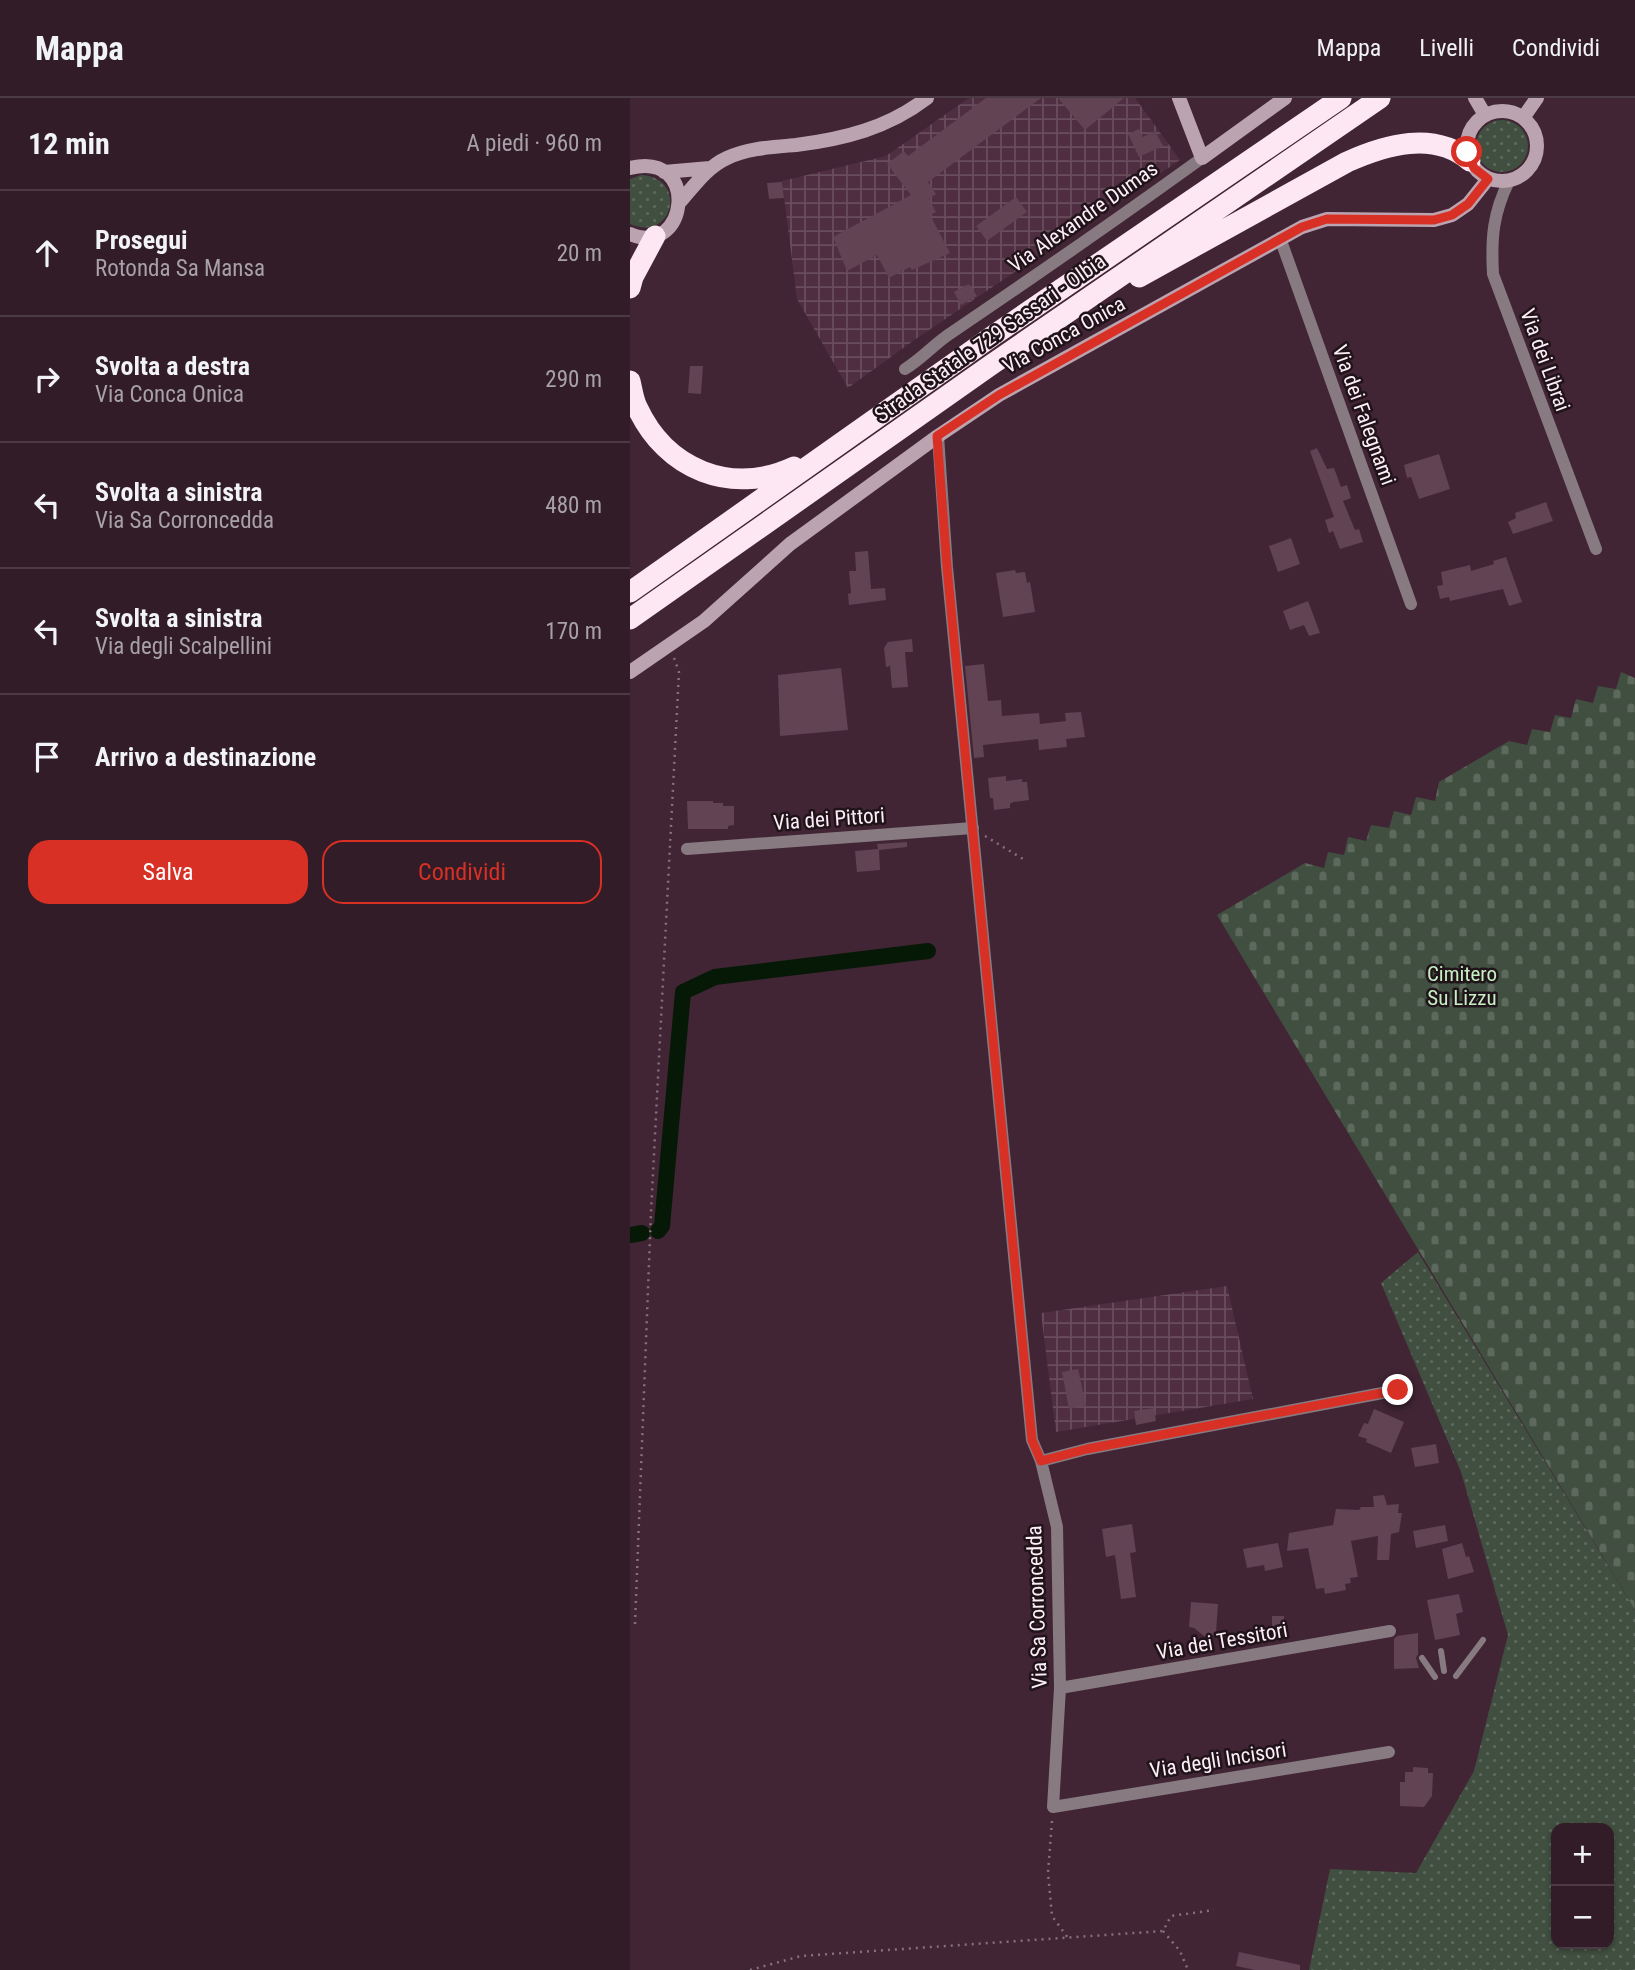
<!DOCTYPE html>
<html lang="it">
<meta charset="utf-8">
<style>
:root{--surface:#311c28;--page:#3d2934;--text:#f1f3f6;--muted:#a8a1a8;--line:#4c3a45;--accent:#d93025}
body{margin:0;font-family:"Roboto Condensed",sans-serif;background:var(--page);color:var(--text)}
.controls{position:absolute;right:21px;bottom:21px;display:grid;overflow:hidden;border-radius:14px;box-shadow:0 2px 5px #0004}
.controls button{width:63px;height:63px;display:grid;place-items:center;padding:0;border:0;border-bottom:2px solid var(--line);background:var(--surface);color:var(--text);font:35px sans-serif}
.stop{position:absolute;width:21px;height:21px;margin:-16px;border:5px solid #d93025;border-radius:50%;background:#fff}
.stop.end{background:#d93025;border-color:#fff;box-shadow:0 2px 7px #0008}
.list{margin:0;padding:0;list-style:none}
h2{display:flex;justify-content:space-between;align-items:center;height:91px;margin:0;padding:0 28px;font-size:30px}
h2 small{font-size:23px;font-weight:400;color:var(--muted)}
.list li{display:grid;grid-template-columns:46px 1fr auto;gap:21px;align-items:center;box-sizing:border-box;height:126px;padding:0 28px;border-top:2px solid var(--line)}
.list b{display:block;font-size:26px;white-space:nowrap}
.list p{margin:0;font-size:23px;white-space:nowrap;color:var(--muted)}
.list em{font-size:23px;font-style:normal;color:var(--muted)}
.actions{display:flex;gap:14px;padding:21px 28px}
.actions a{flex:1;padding:16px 0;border:2px solid var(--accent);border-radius:21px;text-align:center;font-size:24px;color:var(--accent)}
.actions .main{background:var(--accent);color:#fff}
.icon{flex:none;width:38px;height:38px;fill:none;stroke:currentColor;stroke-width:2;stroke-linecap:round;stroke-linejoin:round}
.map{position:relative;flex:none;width:1005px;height:1872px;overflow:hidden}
header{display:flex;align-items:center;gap:42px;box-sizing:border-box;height:98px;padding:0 35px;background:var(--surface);border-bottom:2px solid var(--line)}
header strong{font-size:33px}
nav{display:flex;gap:38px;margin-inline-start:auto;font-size:24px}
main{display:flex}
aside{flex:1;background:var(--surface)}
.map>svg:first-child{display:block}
</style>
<header>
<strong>Mappa</strong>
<nav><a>Mappa</a><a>Livelli</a><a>Condividi</a></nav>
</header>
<main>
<aside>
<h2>12 min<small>A piedi · 960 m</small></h2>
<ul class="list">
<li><svg class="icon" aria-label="ahead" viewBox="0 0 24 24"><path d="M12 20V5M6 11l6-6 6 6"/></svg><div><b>Prosegui</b><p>Rotonda Sa Mansa</p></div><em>20 m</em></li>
<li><svg class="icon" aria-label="right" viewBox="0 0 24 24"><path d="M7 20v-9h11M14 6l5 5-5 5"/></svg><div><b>Svolta a destra</b><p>Via Conca Onica</p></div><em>290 m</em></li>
<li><svg class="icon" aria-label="left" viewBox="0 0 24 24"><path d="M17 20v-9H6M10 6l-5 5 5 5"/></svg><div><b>Svolta a sinistra</b><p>Via Sa Corroncedda</p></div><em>480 m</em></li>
<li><svg class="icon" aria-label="left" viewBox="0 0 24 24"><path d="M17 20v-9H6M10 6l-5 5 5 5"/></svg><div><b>Svolta a sinistra</b><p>Via degli Scalpellini</p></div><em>170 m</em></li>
<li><svg class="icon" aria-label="arrive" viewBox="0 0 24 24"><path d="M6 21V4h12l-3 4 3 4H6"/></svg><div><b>Arrivo a destinazione</b></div></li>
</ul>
<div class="actions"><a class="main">Salva</a><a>Condividi</a></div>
</aside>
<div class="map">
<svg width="1005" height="1872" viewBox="0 0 1005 1872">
<defs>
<pattern id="industrial-grid" width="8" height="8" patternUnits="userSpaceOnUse" patternTransform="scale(1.75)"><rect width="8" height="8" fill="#4f2e41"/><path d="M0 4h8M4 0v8" fill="none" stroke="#694d5d"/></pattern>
<pattern id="grass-dots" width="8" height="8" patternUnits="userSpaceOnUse" patternTransform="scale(1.75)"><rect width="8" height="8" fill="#404f3f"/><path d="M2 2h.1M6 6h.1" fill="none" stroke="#5d695c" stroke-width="1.8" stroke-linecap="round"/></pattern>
<pattern id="cemetery-stones" width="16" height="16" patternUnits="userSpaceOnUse" patternTransform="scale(1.75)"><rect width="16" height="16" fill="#404f3f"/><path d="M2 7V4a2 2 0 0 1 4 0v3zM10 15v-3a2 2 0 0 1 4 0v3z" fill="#5d695c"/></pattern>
</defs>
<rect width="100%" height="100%" fill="#412535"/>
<!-- industrial -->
<path fill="url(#industrial-grid)" d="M 339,0 L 505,0 L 550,62 L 283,243 L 218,290 L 167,201 L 152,83 L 256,58 Z
M 597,1188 L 623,1301 L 426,1334 L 411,1215 Z"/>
<!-- grass -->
<path fill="url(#grass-dots)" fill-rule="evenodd" d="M846 48a26 26 0 1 1 52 0a26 26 0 1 1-52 0Z
M 11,77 C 58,79 44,145 0,126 L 0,81 Z
M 788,1154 L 1005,1512 L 1005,1872 L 679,1872 L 700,1771 L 786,1775 L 844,1673 L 878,1537 L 831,1374 L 751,1185 ZM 926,1730 L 979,1730 L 979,1846 L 926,1846 Z"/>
<!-- cemetery -->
<path fill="url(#cemetery-stones)" d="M 991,574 L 1005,580 L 1005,1512 L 587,817 L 675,765 L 694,770 L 698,754 L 714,757 L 718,739 L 736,743 L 741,727 L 759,730 L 764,713 L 781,717 L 786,699 L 805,703 L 809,684 L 879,643 L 897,647 L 902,631 L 920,634 L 925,617 L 941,620 L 946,601 L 963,605 L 968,588 L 986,591 Z"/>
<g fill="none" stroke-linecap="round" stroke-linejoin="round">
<!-- canal -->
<path stroke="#061906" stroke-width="16" d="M 28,1133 L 32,1128 L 53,894 L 85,879 L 298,853
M 0,1137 L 12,1135"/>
</g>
<!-- building -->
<path fill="#614354" d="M 356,0 L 411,0 L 298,84 L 306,96 L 299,101 L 306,114 L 300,117 L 320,155 L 282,172 L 280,169 L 259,180 L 247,157 L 217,173 L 203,139 L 281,97 L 257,66 L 274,53 L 278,58 Z
M 428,0 L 494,0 L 455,32 Z
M 509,31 L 513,39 L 525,33 L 533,48 L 509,59 L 498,36 Z
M 152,84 L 154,100 L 139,101 L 137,85 Z
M 386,99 L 397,114 L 357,143 L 346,128 Z
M 339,186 L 347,198 L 331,207 L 324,194 Z
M 60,268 L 73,268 L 71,296 L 58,295 Z
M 687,350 L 697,371 L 704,370 L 711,389 L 717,387 L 721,400 L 713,403 L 725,432 L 729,431 L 733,444 L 710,451 L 703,433 L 699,435 L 695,422 L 704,419 L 680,353 Z
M 809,356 L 820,391 L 789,401 L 781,379 L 777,380 L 774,367 Z
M 916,404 L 923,423 L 883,436 L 878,424 L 886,420 L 885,415 Z
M 661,440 L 670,466 L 648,474 L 639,448 Z
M 238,453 L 241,491 L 255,490 L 256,502 L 219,507 L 218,496 L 221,495 L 219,473 L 226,473 L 225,454 Z
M 876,459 L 892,504 L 879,508 L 873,491 L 820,503 L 819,499 L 810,501 L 807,488 L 813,487 L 811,474 L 840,467 L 841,473 L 864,466 L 863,463 Z
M 385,472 L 386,475 L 395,474 L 397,485 L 400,484 L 405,514 L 373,519 L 366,475 Z
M 678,503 L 690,535 L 679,538 L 674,527 L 660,532 L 653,513 Z
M 282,541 L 283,554 L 275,554 L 278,589 L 262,590 L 260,568 L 256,569 L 254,550 L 258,544 Z
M 354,566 L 358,603 L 371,602 L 372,618 L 409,615 L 410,626 L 436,623 L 435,615 L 451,614 L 455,639 L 436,641 L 437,649 L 409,652 L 408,641 L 353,647 L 354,659 L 344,660 L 335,568 Z
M 211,570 L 218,632 L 150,638 L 148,577 Z
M 376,678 L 376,683 L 392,681 L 392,684 L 397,684 L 399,702 L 383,704 L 380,706 L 380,710 L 364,712 L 363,700 L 360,700 L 358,680 Z
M 57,703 L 83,703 L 83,705 L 93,705 L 93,708 L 104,708 L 104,727 L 98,728 L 98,731 L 58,731 Z
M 277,744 L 277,749 L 249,752 L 250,772 L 227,774 L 225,753 L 248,751 L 247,746 Z
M 448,1271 L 456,1308 L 439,1311 L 432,1274 Z
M 524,1310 L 526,1323 L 506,1327 L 504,1313 Z
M 744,1311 L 774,1324 L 761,1355 L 736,1344 L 737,1341 L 728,1338 L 734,1325 L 738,1326 Z
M 806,1346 L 809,1365 L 785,1369 L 781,1350 Z
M 754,1397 L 757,1407 L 769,1406 L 768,1415 L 772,1415 L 769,1434 L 761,1436 L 759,1462 L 747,1462 L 748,1438 L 721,1443 L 728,1479 L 720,1480 L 721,1485 L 715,1486 L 716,1492 L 695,1496 L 694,1490 L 686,1491 L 678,1450 L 657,1453 L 659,1435 L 703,1427 L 706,1411 L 729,1412 L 731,1409 L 744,1409 L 743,1398 Z
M 502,1426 L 506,1454 L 500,1455 L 506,1499 L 491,1501 L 485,1457 L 476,1459 L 472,1431 Z
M 815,1427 L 818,1443 L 786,1450 L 783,1433 Z
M 648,1445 L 653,1469 L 635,1473 L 634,1467 L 617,1470 L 613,1451 Z
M 832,1445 L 836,1459 L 839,1458 L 844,1474 L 818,1481 L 812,1451 Z
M 829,1496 L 833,1514 L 826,1516 L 830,1537 L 805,1542 L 797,1502 Z
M 561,1504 L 588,1506 L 586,1535 L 580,1539 L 574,1538 L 564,1530 L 559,1529 Z
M 642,1518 L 654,1518 L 654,1541 L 642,1541 Z
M 788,1535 L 788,1556 L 786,1560 L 789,1570 L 764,1571 L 764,1541 L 767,1538 Z
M 783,1669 L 798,1670 L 798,1675 L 803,1675 L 802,1698 L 794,1709 L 770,1708 L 770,1684 L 775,1684 L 775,1674 L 783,1674 Z
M 609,1854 L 670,1867 L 670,1872 L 625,1872 L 606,1868 Z"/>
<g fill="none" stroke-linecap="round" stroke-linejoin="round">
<!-- path -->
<path stroke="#87707d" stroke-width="2.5" stroke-dasharray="2 5" stroke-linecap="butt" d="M 355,738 L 393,761
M 5,1526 L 21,1114 L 49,574 L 44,560
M 422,1723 L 418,1775 L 422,1818 L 438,1840
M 533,1833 L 550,1853 L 558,1872
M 120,1872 L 171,1858 L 533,1833 L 541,1818 L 584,1812"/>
<!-- lane -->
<path stroke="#887a81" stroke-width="6" d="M 811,1553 L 814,1573
M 792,1560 L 805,1579
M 826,1578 L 853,1542"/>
<!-- street -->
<path stroke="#887a81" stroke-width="12" d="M 879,83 C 863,115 861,140 863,176 L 966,451
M 650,140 L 781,506
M 275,271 C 293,260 304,246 321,235 C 405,178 489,120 572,60
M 308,338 L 317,469 L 402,1342 L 411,1363 L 427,1429 L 430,1590 L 423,1709 L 759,1654
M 57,751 L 343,730
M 411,1363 L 457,1351 L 768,1292
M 430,1590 L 760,1533"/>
<!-- secondary -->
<path stroke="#bba4b0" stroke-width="14" d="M 549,0 L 572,60 L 655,0
M 845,0 L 855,17
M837 48a35 35 0 1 1 70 0a35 35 0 1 1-70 0Z
M 893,20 L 907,0
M 0,70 C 71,52 58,161 0,136
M 34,74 L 80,70
M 50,104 C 64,88 77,69 97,60 C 118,50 143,49 166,47 C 214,41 258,30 297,0
M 0,574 L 74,523 L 160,446 L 308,338 L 369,297 L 672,129 L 697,121 L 804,122 L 822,117 L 838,106 L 858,81"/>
<!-- highway -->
<path stroke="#fce7f2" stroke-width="21" d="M 509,179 L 717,64 C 755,47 804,32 840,63
M 0,190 L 3,179 L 25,138
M 0,283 C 2,291 3,301 7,309 C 36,372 101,398 164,369
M 0,494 L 364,237 L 711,0
M 0,521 L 361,267 L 750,0"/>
</g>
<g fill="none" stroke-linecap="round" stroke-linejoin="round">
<!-- route -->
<path stroke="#d93025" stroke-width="9" d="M 768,1292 L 457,1351 L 411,1363 L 402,1342 L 317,469 L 307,338 L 369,297 L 672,129 L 697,121 L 804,122 L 822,117 L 838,106 L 858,81 L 844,70 L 837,54"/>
</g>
<g text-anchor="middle" stroke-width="5" stroke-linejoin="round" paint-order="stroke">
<!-- street labels -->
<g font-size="21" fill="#feeff7" stroke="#20131a">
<text transform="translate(453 119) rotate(-35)" y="7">Via Alexandre Dumas</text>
<text transform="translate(434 237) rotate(-29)" y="7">Via Conca Onica</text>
<text transform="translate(360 240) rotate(-35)" y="7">Strada Statale 729 Sassari - Olbia</text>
<text transform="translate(915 262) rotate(70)" y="7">Via dei Librai</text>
<text transform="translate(734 317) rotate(70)" y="7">Via dei Falegnami</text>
<text transform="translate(199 721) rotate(-4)" y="7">Via dei Pittori</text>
<text transform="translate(407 1509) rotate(-92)" y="7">Via Sa Corroncedda</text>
<text transform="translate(592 1543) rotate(-10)" y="7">Via dei Tessitori</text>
<text transform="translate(588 1662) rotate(-9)" y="7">Via degli Incisori</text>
</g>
<!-- park labels -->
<g font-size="21" fill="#c6f0c3" stroke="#20131a">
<text x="832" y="883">Cimitero<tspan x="832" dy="24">Su Lizzu</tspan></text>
</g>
</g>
</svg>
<div class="controls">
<button>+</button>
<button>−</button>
</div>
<div class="stop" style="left:837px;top:54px"></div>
<div class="stop end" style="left:768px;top:1292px"></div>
</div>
</main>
